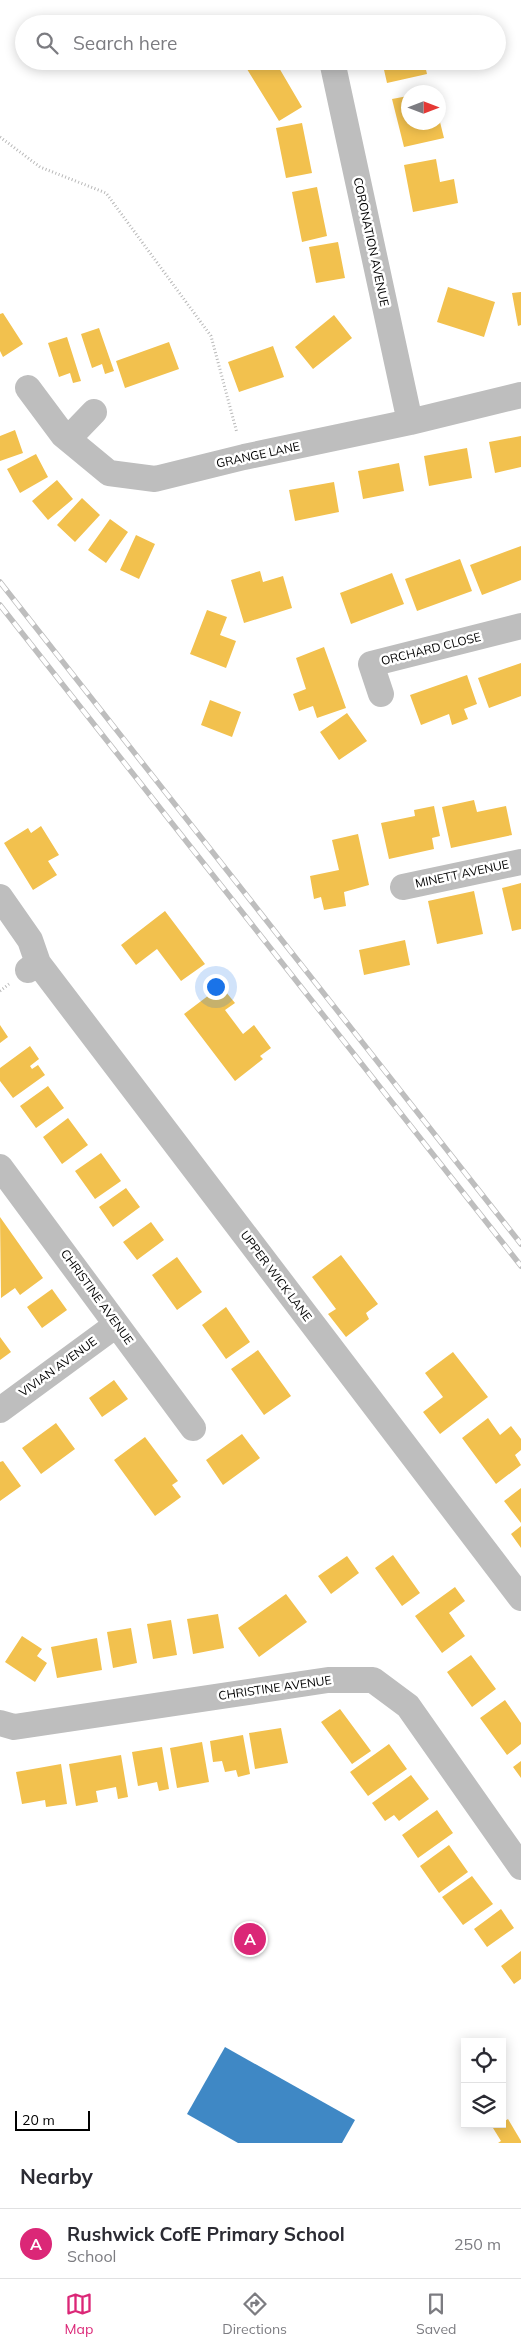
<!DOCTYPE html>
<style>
:root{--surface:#fff;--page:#f2f2f3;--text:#2b2b33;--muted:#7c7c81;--line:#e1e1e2;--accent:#db2777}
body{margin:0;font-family:Mulish,sans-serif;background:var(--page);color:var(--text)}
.controls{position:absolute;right:15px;bottom:15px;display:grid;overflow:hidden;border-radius:0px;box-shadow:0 2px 12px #0003}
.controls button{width:45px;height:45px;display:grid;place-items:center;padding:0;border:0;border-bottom:1px solid var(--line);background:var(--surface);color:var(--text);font:25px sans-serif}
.compass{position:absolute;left:401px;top:85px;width:45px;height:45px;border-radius:50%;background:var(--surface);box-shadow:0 2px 12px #0003;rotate:90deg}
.scale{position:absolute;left:15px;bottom:12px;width:75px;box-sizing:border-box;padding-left:5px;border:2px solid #000;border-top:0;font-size:14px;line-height:18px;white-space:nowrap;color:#000;-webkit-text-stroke:4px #fff;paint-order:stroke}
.you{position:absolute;left:215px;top:986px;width:18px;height:18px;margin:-12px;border:4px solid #fff;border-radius:50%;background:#1a73e8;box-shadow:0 0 0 8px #1a73e833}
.badge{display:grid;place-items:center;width:32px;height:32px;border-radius:50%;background:var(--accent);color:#fff;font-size:16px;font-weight:700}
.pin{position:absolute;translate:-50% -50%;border:2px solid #fff;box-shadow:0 1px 5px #0006}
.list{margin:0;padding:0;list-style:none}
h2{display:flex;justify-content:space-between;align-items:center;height:65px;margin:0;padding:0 20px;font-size:21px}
h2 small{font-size:16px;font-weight:400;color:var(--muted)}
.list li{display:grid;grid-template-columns:32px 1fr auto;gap:15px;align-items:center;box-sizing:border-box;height:70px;padding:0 20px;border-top:1px solid var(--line)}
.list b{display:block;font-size:19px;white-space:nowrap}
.list p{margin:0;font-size:16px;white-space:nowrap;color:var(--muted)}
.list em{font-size:16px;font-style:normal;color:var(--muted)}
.icon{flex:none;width:28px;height:28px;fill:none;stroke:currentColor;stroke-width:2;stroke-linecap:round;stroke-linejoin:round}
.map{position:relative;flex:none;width:521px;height:2143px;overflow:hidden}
.search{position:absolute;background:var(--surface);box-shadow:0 2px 12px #0003;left:15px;right:15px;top:15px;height:55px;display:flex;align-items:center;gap:12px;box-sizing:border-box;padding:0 18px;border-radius:28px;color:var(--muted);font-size:19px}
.sheet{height:135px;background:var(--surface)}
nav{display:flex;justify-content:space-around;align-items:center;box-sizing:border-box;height:70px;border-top:1px solid var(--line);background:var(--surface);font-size:14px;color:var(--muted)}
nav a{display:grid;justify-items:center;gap:2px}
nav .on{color:var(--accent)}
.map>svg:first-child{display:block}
</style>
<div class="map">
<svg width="521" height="2143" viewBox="0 0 521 2143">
<rect width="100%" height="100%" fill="#fff"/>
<!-- homes -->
<path fill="#f2c14e" d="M 242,61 L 275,61 L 302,107 L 279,121 Z
M 382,61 L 424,61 L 427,74 L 387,83 Z
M 408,96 L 408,122 L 440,122 L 444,138 L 404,147 L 392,99 Z
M 302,123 L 312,173 L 286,178 L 276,128 Z
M 436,159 L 440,182 L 454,179 L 458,203 L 413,212 L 404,165 Z
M 317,187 L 327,236 L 302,242 L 292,192 Z
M 338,242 L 345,278 L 316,283 L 309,247 Z
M 448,287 L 495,302 L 484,337 L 437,322 Z
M 521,292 L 521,325 L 518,326 L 512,293 Z
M 3,313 L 23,344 L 3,357 L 0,351 L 0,314 Z
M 334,315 L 352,338 L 313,369 L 295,347 Z
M 99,328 L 114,371 L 105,374 L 102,364 L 92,368 L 81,334 Z
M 67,337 L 81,381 L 73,383 L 70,373 L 59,377 L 48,343 Z
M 169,342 L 179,369 L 125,388 L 116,361 Z
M 273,346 L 284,377 L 239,392 L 228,362 Z
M 15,430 L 23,453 L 0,461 L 0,436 Z
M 521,436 L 521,467 L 495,473 L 489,442 Z
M 467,448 L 472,478 L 429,486 L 424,456 Z
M 36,454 L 48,477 L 20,493 L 7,469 Z
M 399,463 L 404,491 L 363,499 L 358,471 Z
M 57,480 L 73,499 L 48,520 L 32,501 Z
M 334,482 L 339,512 L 295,521 L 289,490 Z
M 82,498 L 100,515 L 75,542 L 57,525 Z
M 110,519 L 128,532 L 106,563 L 88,550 Z
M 136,535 L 155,544 L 139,579 L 120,570 Z
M 521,546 L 521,580 L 482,595 L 470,565 Z
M 460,559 L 472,591 L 417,611 L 405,579 Z
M 260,571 L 263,582 L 283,576 L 292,608 L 244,623 L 231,580 Z
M 392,573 L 404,604 L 351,624 L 340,593 Z
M 207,610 L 227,617 L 220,635 L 236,641 L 226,668 L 190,654 Z
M 324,647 L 346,708 L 317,718 L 313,706 L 299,711 L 293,694 L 306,689 L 296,658 Z
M 521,663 L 521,696 L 489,708 L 478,678 Z
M 467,675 L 477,704 L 464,709 L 468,719 L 452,725 L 449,714 L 421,725 L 410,695 Z
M 210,700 L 241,712 L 232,737 L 201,725 Z
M 347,713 L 367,741 L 339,760 L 320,732 Z
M 474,800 L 477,812 L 506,806 L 512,835 L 451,848 L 442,807 Z
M 434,806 L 440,836 L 432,838 L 434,849 L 389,859 L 381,823 L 415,816 L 414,810 Z
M 41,826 L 59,855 L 48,861 L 57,875 L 33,890 L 4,843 L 28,828 L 31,833 Z
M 358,834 L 369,885 L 344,892 L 346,906 L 324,910 L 321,897 L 314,899 L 310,876 L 339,870 L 332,840 Z
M 521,883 L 521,929 L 512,931 L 502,888 Z
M 474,891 L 483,934 L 437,944 L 428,901 Z
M 165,911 L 205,964 L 181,981 L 157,949 L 136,965 L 121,945 Z
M 405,940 L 410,965 L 364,975 L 359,950 Z
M 221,986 L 235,1003 L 225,1010 L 243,1034 L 254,1025 L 271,1048 L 260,1056 L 263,1059 L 235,1081 L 184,1014 Z
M 0,1025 L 8,1037 L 0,1043 Z
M 30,1046 L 39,1059 L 30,1066 L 32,1069 L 38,1065 L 45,1075 L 13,1098 L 0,1081 L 0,1068 Z
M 48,1086 L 64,1108 L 36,1128 L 20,1106 Z
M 68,1118 L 88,1145 L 62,1164 L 43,1137 Z
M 101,1153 L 121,1181 L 95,1199 L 75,1171 Z
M 126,1188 L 140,1207 L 113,1227 L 99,1207 Z
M 0,1217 L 43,1278 L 20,1295 L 15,1288 L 1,1298 Z
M 151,1222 L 164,1240 L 137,1260 L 123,1242 Z
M 341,1255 L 378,1304 L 366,1313 L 369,1319 L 346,1337 L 328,1314 L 336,1309 L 312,1277 Z
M 177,1257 L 202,1292 L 177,1310 L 152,1275 Z
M 52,1289 L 67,1310 L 42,1328 L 27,1307 Z
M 226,1307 L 250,1342 L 226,1359 L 202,1325 Z
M 0,1337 L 11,1352 L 0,1360 Z
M 258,1350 L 291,1396 L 264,1415 L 231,1369 Z
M 453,1352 L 488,1397 L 440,1434 L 423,1412 L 443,1397 L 425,1373 Z
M 114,1380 L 128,1399 L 102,1417 L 89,1398 Z
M 488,1418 L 500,1435 L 511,1426 L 521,1439 L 521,1450 L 515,1455 L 521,1465 L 496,1484 L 462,1438 Z
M 56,1423 L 75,1449 L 41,1474 L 22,1448 Z
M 242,1434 L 260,1458 L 223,1485 L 206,1460 Z
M 145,1437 L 178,1481 L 172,1485 L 181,1497 L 155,1516 L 114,1460 Z
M 3,1461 L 21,1486 L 0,1501 L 0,1462 Z
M 521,1488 L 521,1523 L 504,1501 Z
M 521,1526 L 521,1548 L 511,1534 Z
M 393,1555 L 420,1593 L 402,1606 L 375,1568 Z
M 347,1556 L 359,1573 L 331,1594 L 318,1576 Z
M 455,1587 L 465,1601 L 449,1613 L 465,1636 L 442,1653 L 415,1616 Z
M 286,1594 L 307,1622 L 259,1657 L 238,1628 Z
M 218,1614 L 224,1648 L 193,1654 L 187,1619 Z
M 171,1620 L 177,1655 L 153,1659 L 147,1624 Z
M 131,1628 L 137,1663 L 113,1668 L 107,1632 Z
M 22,1636 L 42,1649 L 37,1656 L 47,1663 L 35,1682 L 5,1662 Z
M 97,1638 L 102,1670 L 57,1678 L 51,1647 Z
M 471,1655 L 496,1689 L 472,1707 L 447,1672 Z
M 505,1700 L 521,1723 L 521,1744 L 507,1755 L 480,1718 Z
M 340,1709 L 371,1751 L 352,1764 L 321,1722 Z
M 281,1728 L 288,1763 L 255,1769 L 249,1733 Z
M 243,1735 L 250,1774 L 238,1777 L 236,1770 L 225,1772 L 222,1761 L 213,1762 L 210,1741 Z
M 202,1742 L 209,1782 L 177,1788 L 170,1748 Z
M 389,1744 L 407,1769 L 368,1796 L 350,1772 Z
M 162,1747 L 169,1789 L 159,1791 L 157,1782 L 138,1786 L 132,1752 Z
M 121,1755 L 128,1797 L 118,1799 L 116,1787 L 96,1791 L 98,1802 L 76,1806 L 69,1764 Z
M 521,1761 L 521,1778 L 513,1767 Z
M 61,1764 L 67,1804 L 46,1807 L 45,1800 L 22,1804 L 16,1772 Z
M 411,1775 L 429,1799 L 399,1821 L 394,1815 L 385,1821 L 372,1803 Z
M 437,1810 L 453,1833 L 418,1858 L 402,1835 Z
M 449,1845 L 468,1872 L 439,1893 L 420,1866 Z
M 472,1876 L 493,1904 L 463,1925 L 442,1897 Z
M 501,1909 L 514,1928 L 487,1947 L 474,1929 Z
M 521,1951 L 521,1979 L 514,1984 L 501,1966 Z
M 508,2119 L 521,2141 L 521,2143 L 498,2143 L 501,2141 L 493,2128 Z"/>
<!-- schools -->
<path fill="#3f88c5" d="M 225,2047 L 355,2120 L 342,2143 L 238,2143 L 187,2114 Z"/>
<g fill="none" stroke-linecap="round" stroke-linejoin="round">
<!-- path -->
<path stroke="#b9b9b9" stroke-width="3" stroke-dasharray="1 2.5" stroke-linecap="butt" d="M 0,137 L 40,167 L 106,193 L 211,336 L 237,433
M 0,991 L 9,984"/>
<!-- minor -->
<path stroke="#bebebe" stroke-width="26" d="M 332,61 L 410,422
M 28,388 L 63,435 L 109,473 L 155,479 L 244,457 L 410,422 L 521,395
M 68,439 L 94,412
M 381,694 L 371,664 L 521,626
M 403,887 L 521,862
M 0,897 L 30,940 L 38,963
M 28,970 L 38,963 L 521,1598
M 0,1167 L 193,1428
M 0,1410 L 116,1325
M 0,1723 L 14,1727 L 328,1680 L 373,1680 L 408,1706 L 521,1867"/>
<!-- rail casing -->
<g stroke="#bebebe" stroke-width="5.5">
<path id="rail" d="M 0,582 L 521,1244
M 0,605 L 521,1266"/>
</g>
<!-- rail -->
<use href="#rail" stroke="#fff" stroke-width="4" stroke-dasharray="11" stroke-linecap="butt"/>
</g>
<g text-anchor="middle" stroke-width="5" stroke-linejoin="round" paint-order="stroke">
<!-- street labels -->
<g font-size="12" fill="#000" stroke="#fff">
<text transform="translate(371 242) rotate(78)" y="4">CORONATION AVENUE</text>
<text transform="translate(258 455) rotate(-12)" y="4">GRANGE LANE</text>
<text transform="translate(431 649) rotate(-14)" y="4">ORCHARD CLOSE</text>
<text transform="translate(462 874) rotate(-12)" y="4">MINETT AVENUE</text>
<text transform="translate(276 1276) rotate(53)" y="4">UPPER WICK LANE</text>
<text transform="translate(97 1297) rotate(54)" y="4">CHRISTINE AVENUE</text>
<text transform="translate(58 1367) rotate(-36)" y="4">VIVIAN AVENUE</text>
<text transform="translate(275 1688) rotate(-8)" y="4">CHRISTINE AVENUE</text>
</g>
</g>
</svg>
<div class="controls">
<button><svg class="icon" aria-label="locate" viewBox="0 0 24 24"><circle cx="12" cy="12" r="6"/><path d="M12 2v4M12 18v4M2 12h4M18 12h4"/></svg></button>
<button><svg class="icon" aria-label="layers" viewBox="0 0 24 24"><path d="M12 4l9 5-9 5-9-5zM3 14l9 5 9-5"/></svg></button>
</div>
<svg class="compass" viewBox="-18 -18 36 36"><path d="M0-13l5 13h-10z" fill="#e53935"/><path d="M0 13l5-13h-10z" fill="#7c7c81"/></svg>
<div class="scale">20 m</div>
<div class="you"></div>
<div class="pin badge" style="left:250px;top:1939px">A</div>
<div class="search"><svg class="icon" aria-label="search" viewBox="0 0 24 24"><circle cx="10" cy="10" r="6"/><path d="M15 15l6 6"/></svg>Search here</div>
</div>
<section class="sheet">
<h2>Nearby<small></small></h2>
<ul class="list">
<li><span class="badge">A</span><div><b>Rushwick CofE Primary School</b><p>School</p></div><em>250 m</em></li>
</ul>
</section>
<nav>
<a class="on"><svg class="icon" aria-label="map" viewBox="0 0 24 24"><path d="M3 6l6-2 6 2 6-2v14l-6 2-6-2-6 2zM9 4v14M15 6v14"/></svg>Map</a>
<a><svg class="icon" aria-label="directions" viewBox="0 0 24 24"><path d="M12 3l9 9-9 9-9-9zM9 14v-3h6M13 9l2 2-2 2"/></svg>Directions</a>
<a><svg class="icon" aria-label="saved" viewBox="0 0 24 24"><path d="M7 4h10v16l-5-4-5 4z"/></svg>Saved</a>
</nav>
